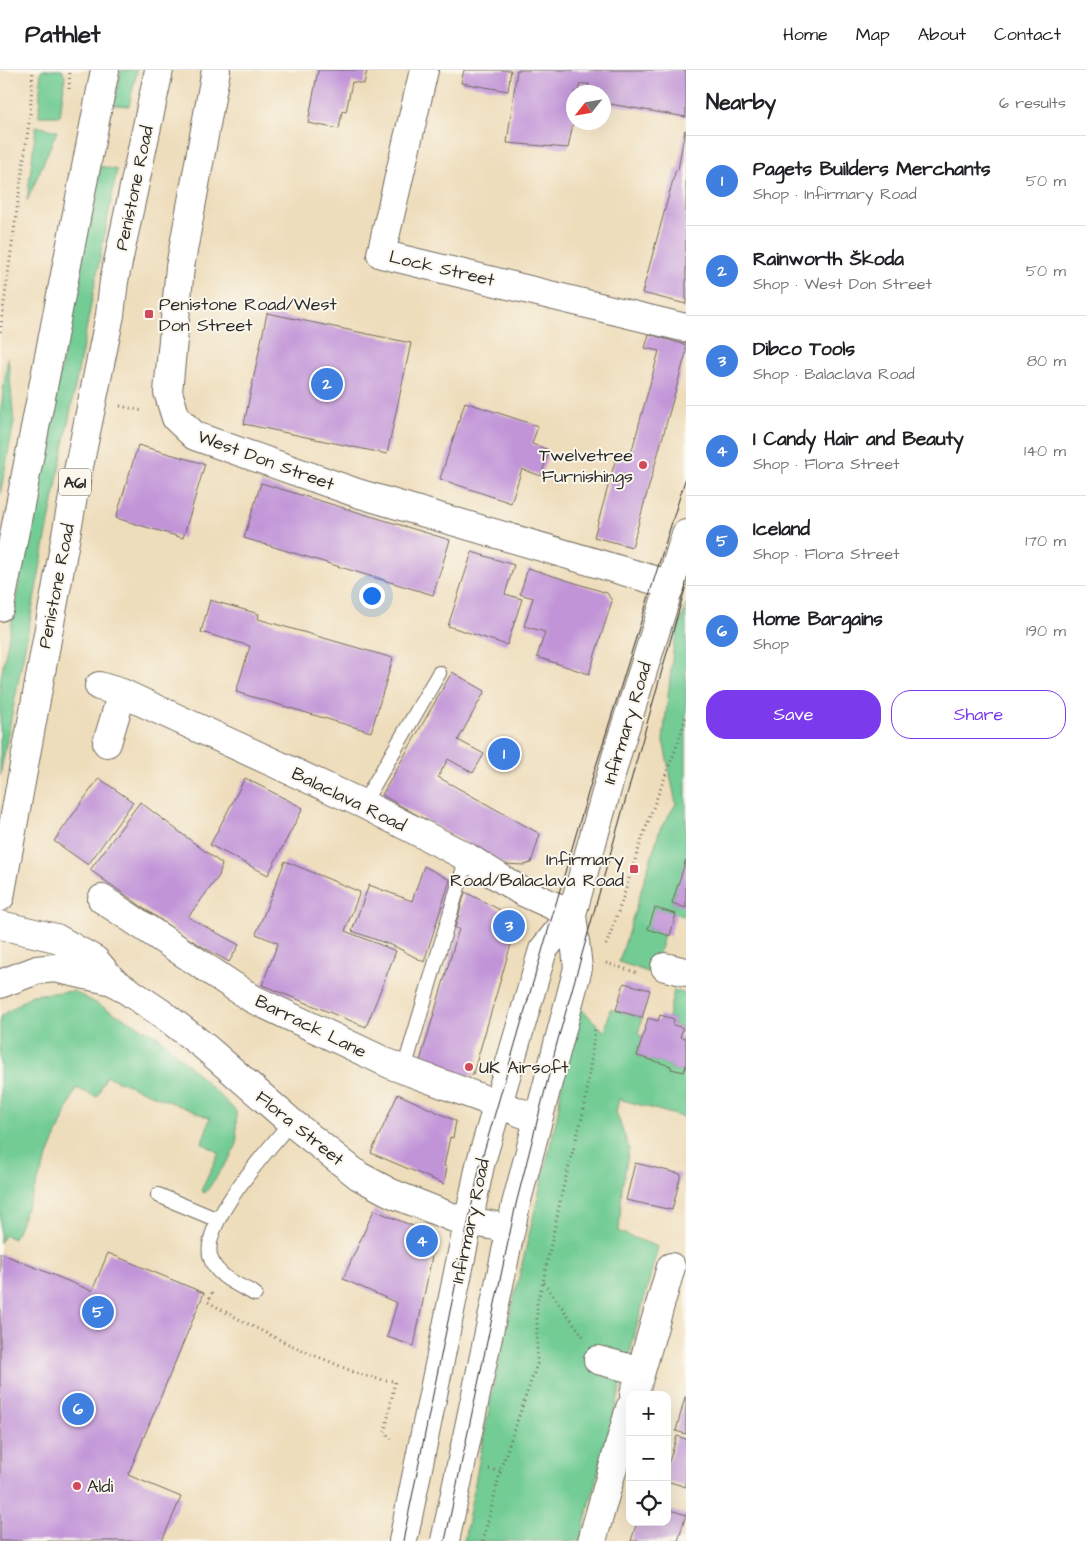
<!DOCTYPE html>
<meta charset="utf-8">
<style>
:root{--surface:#fff;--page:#f2f2f2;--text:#202124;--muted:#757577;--line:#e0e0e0;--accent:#7c3aed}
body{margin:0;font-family:"Architects Daughter",sans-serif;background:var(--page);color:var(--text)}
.controls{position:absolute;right:15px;bottom:15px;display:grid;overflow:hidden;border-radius:10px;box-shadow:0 5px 20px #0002}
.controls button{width:45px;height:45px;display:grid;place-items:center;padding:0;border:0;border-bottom:1px solid var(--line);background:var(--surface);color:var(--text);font:25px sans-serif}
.compass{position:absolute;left:566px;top:15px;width:45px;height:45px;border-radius:50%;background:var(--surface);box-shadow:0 5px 20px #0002;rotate:239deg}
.you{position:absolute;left:371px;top:525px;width:18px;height:18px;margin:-12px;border:4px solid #fff;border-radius:50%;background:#1a73e8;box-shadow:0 0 0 8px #1a73e833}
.badge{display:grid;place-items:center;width:32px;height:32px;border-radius:50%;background:var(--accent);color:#fff;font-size:16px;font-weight:700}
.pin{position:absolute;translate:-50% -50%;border:2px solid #fff;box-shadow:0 1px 5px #0006}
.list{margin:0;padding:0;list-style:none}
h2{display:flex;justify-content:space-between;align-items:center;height:65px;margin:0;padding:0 20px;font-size:21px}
h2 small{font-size:16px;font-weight:400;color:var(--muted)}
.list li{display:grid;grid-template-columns:32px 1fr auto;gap:15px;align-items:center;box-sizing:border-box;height:90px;padding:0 20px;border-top:1px solid var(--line)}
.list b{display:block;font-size:19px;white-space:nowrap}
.list p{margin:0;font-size:16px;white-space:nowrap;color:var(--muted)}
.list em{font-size:16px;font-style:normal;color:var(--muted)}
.actions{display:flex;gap:10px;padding:15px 20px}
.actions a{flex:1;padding:11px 0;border:1px solid var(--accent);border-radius:20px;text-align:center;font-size:18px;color:var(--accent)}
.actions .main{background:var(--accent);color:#fff}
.icon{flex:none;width:28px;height:28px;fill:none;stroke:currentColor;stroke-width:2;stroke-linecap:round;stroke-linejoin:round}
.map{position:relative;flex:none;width:686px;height:1471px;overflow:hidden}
header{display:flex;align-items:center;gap:30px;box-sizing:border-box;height:70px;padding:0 25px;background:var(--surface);border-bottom:1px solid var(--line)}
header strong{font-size:24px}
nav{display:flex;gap:28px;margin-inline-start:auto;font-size:18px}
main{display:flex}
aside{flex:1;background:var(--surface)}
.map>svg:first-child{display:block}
</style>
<header>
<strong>Pathlet</strong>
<nav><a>Home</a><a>Map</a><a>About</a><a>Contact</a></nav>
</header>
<main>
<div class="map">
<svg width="686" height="1471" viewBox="0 0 686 1471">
<rect width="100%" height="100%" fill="#fbf7ec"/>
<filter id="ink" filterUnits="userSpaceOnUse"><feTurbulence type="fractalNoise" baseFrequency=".02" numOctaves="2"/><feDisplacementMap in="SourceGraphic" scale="10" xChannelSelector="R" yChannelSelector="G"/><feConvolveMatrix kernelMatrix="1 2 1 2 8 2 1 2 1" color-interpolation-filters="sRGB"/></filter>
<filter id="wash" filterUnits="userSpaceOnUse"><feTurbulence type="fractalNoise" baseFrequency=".0096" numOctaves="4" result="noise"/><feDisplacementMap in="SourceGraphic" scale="20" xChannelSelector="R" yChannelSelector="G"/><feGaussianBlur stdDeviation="1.12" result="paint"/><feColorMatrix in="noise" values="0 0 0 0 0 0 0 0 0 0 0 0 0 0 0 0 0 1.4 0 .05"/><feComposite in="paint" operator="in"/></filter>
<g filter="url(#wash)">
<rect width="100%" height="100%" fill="#edb"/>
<!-- green -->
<path fill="#72cc94" stroke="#4e7c60" d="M 41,0 L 62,0 L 65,6 L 60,46 L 39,46 Z
M 121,0 L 137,0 L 129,36 L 114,35 Z
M 36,56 L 57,61 L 27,131 Z
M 100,96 L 117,100 L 0,706 L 0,612 Z
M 8,286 L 14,352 L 0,425 L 0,345 Z
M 686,535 L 686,793 L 672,833 L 686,837 L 683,846 L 655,838 L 648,859 L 664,864 L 654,904 L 619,892 L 660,759 L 676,734 L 663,670 L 674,573 Z
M 674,920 L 686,924 L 686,949 L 683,958 L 673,955 L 674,949 L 668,947 Z
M 73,921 L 159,967 L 236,1041 L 237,1074 L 229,1089 L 205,1123 L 201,1121 L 219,1083 L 202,1073 L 210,1048 L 106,1006 L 97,1027 L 76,1018 L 14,1169 L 4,1165 L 0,1173 L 0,947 L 32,925 Z
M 574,932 L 605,962 L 610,939 L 642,948 L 638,965 L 643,966 L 637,986 L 671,996 L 671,999 L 683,1002 L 686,995 L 686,1048 L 619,1029 L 616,1042 L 629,1078 L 622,1118 L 619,1162 L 658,1177 L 580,1471 L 464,1471 L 494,1312 L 557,1047 Z"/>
<g id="blocks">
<!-- building -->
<path fill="#c194d8" d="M 318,0 L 367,0 L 364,14 L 352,12 L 346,42 L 342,41 L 339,59 L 308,53 Z
M 464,0 L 511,0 L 508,21 L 461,13 Z
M 517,0 L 686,0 L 686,47 L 604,33 L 604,22 L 588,22 L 589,14 L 580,14 L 578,22 L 574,22 L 574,49 L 568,78 L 507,73 Z
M 685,60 L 686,60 L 686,234 L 642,223 L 676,99 L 678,100 Z
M 267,243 L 411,273 L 387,384 L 244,354 Z
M 649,264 L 686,275 L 686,283 L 632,477 L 594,467 L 616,388 L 629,391 L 659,281 L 645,278 Z
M 465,332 L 538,356 L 532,374 L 549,380 L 541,406 L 522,399 L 511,433 L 440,409 Z
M 138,375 L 205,394 L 183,468 L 116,448 Z
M 261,413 L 450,470 L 433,525 L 244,468 Z
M 472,482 L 514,495 L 505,524 L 522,529 L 507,575 L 448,556 Z
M 528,498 L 607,523 L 612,531 L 589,604 L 537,587 L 545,562 L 524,556 L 533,528 L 520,524 Z
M 210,530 L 259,544 L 258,549 L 393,588 L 371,662 L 236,622 L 250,576 L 201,562 Z
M 452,602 L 485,621 L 458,670 L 484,684 L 473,703 L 448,689 L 438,707 L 540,764 L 531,793 L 524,795 L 503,794 L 382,725 Z
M 99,708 L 133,732 L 88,795 L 54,771 Z
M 245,708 L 303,738 L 268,805 L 210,775 Z
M 140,732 L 222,794 L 219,806 L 188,847 L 239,875 L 229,892 L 179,863 L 90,800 Z
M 686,790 L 686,838 L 672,833 Z
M 285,791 L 360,822 L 345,861 L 396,881 L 366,957 L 262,915 L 278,873 L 256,864 Z
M 424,796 L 450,810 L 424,892 L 396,877 L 352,861 L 369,815 L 412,831 Z
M 465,822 L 512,846 L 516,857 L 473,1004 L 466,1008 L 420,991 L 459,859 L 455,858 Z
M 655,838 L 676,844 L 670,866 L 648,859 Z
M 624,913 L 650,920 L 642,948 L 616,940 Z
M 660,945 L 674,949 L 673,955 L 683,958 L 680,967 L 686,968 L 686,995 L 684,1002 L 671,999 L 671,996 L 637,986 L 648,948 L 658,951 Z
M 398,1024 L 456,1051 L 453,1068 L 450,1067 L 444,1096 L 447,1097 L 444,1114 L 371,1083 Z
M 635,1093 L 681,1104 L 672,1140 L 626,1130 Z
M 374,1140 L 430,1163 L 435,1171 L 414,1276 L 387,1267 L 397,1233 L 343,1209 Z
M 0,1183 L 92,1221 L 108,1183 L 204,1223 L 128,1405 L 181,1427 L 162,1471 L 0,1471 Z
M 685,1327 L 686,1327 L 686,1364 L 676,1361 Z
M 677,1366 L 686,1369 L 686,1417 L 667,1411 L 667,1398 Z
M 667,1439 L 686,1445 L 678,1471 L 631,1471 L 637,1452 L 667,1452 Z"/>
</g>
</g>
<g filter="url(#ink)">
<use href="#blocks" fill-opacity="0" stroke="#6f695d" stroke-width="1"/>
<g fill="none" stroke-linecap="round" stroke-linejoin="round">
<!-- lane casing -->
<g stroke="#6f695d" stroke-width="16">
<path id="lane" d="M 363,734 L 439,603
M 404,999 L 467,787
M 158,1125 L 218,1150
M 255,1224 C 239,1215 217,1207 211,1189 C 198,1155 270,1078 291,1052"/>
</g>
<!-- street casing -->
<g stroke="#6f695d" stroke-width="30">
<path id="street" d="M 216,0 L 180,197 L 168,322 L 176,348 L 195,366 L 357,423 L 671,515
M 424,0 L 381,184 L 686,258
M 99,616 L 122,623 L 363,734 L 467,787 L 521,821 L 572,844
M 107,673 L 122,623
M 102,829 L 253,929 L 394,996 L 538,1049
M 0,855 L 56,868 L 95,890 L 112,910
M 665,897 L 686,902
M 0,914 L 37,900 L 55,898 L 113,911 L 161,943 L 205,977 L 291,1052 L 359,1106 L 391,1123 L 454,1148 L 511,1159
M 598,1290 L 640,1301
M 634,1325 L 671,1197
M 592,1471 L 630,1338"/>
</g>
<!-- secondary casing -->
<g stroke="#6f695d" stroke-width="30">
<path id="secondary" d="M 403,1471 L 480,1095 L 543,880 L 572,844
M 445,1471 L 516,1134 L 578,898 L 572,844 L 618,680 L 686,464"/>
</g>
<!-- highway casing -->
<g stroke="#6f695d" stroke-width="30">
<path id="highway" d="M 0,537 L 105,0
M 0,827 L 75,416 L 110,245 L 114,211 L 159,0"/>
</g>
<!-- path -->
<path stroke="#6f695d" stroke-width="3" stroke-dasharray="1 4" stroke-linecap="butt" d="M 69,19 L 70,0
M 0,262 L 30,45 L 33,0
M 120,336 L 143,341
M 606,875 C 622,835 633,793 648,752 C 660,717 676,683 686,647
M 606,893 L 638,903
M 544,1213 L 583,1266
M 212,1223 L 208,1232 C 247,1254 285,1274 326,1290 C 352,1301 366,1309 395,1311 L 385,1363 L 394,1371
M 489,1399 L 500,1401
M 483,1471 L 502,1395 L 537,1294 L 537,1233 L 543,1212 L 563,1118 L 585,1036 L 595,958"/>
<!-- lane -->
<use href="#lane" stroke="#fff" stroke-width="14"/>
<!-- street -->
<use href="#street" stroke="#fff" stroke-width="28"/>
<!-- secondary -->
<use href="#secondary" stroke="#fff" stroke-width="28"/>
<!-- highway -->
<use href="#highway" stroke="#fff" stroke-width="28"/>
<!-- tram -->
<path stroke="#2b2b2b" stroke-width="1" d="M 403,1471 L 480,1095 L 595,699 L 686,407
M 445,1471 L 516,1134 L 557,973 L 686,515"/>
</g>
</g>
<!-- markers -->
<g fill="#d1495b" stroke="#fbf7ec" stroke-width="2">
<rect x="144" y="239" width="10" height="10" rx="2.5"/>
<circle cx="643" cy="395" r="5"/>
<rect x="629" y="794" width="10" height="10" rx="2.5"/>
<circle cx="469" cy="997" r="5"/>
<circle cx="77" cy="1416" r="5"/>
</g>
<g text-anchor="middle" stroke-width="4" stroke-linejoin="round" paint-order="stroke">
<!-- shield labels -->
<rect fill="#fbf7ec" stroke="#696865" stroke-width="1" x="59" y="398.5" width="32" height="27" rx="4"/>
<g font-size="16" font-weight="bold" fill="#2b2b2b">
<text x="75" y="418">A61</text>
</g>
<!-- street labels -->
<g font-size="18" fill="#2b2b2b" stroke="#fbf7ec">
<text transform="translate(134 118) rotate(-78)" y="6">Penistone Road</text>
<text transform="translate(442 198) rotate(13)" y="6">Lock Street</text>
<text transform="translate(266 390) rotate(20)" y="6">West Don Street</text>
<text transform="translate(56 516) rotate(-79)" y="6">Penistone Road</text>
<text transform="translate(627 653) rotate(-73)" y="6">Infirmary Road</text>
<text transform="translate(349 729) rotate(26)" y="6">Balaclava Road</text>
<text transform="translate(311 956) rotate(26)" y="6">Barrack Lane</text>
<text transform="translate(300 1058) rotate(39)" y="6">Flora Street</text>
<text transform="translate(470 1151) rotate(-78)" y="6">Infirmary Road</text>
</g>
<!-- poi labels -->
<g font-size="18" fill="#2b2b2b" stroke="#fbf7ec" text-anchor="start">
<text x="159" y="240">Penistone Road/West<tspan x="159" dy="21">Don Street</tspan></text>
<text x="633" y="391" text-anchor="end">Twelvetree<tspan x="633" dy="21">Furnishings</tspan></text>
<text x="624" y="795" text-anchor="end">Infirmary<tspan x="624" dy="21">Road/Balaclava Road</tspan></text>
<text x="479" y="1003">UK Airsoft</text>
<text x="87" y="1422">Aldi</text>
</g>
</g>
</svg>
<div class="controls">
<button>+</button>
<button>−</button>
<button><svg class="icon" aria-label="locate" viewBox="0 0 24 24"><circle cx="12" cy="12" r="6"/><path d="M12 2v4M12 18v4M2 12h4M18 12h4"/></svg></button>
</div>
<svg class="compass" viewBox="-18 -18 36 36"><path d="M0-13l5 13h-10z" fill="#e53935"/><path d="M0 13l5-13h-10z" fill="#757577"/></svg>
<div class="you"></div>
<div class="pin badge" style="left:504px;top:684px;background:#3f7fe0">1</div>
<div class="pin badge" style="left:327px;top:314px;background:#3f7fe0">2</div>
<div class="pin badge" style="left:509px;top:856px;background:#3f7fe0">3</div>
<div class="pin badge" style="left:422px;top:1171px;background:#3f7fe0">4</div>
<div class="pin badge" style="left:98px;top:1242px;background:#3f7fe0">5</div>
<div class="pin badge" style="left:78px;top:1339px;background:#3f7fe0">6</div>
</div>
<aside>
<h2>Nearby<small>6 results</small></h2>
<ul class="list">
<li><span class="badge" style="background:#3f7fe0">1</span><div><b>Pagets Builders Merchants</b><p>Shop · Infirmary Road</p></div><em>50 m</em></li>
<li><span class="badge" style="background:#3f7fe0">2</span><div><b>Rainworth Škoda</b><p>Shop · West Don Street</p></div><em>50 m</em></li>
<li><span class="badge" style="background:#3f7fe0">3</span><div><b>Dibco Tools</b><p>Shop · Balaclava Road</p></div><em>80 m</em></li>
<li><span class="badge" style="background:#3f7fe0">4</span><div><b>I Candy Hair and Beauty</b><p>Shop · Flora Street</p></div><em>140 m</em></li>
<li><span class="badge" style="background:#3f7fe0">5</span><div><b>Iceland</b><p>Shop · Flora Street</p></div><em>170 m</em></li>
<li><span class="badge" style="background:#3f7fe0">6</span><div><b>Home Bargains</b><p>Shop</p></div><em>190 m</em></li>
</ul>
<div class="actions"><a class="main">Save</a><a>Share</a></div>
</aside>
</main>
